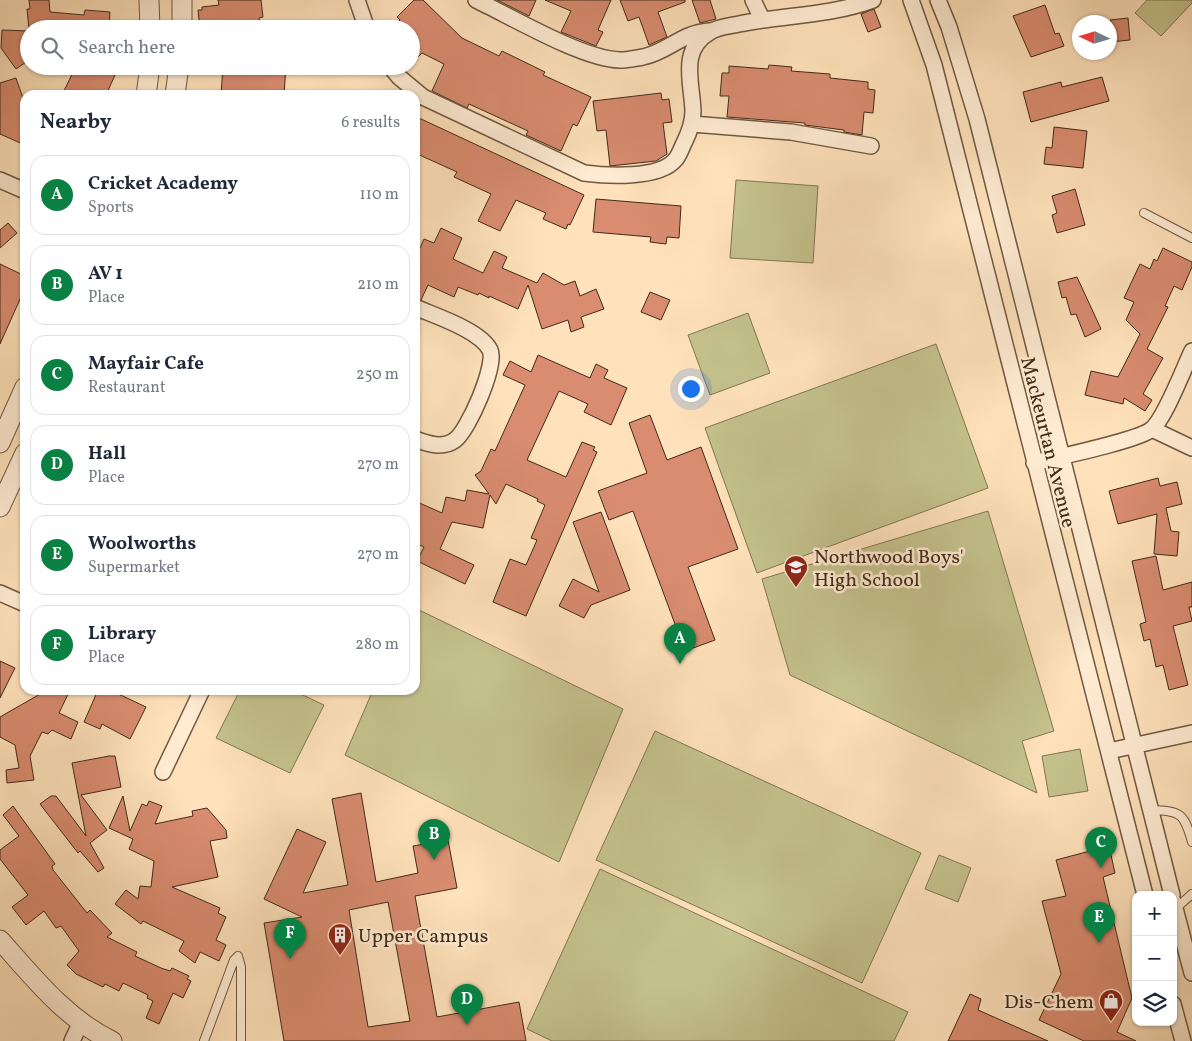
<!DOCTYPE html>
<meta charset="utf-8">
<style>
:root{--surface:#fff;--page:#f2f2f3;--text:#1f2937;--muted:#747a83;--line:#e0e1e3;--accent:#0b8043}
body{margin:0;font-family:Vollkorn,serif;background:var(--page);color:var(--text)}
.controls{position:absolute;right:15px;bottom:15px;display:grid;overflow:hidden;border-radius:10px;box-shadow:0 1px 4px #0004}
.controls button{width:45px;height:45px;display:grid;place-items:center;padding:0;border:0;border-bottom:1px solid var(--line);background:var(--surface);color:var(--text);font:25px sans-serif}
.compass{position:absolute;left:1072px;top:15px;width:45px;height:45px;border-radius:50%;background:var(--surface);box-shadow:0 1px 4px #0004;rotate:274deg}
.you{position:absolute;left:690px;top:388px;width:18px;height:18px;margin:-12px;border:4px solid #fff;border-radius:50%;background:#1a73e8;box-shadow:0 0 0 8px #1a73e833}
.badge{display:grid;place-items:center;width:32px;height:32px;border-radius:50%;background:var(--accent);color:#fff;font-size:16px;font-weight:700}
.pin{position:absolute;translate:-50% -41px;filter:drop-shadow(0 1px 2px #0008)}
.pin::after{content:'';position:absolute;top:26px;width:18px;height:15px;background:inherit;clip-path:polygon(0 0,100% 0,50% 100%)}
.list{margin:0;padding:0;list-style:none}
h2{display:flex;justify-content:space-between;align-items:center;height:65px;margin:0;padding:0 20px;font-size:21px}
h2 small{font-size:16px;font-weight:400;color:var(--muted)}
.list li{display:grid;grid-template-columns:32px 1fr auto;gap:15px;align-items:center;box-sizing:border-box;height:80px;margin:0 10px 10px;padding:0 10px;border:1px solid var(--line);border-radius:15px}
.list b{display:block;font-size:19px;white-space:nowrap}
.list p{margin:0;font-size:16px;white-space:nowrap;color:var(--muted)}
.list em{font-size:16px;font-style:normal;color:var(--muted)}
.icon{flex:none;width:28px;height:28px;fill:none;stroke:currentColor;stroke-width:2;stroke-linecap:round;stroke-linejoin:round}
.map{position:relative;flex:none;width:1192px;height:1041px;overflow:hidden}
.search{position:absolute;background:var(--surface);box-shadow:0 1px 4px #0004;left:20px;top:20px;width:400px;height:55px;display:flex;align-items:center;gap:12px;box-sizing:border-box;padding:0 18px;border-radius:28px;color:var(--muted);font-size:19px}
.panel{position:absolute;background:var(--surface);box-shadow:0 1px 4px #0004;left:20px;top:90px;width:400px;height:605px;border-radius:15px}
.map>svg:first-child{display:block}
</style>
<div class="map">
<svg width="1192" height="1041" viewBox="0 0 1192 1041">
<rect width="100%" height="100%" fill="#ffe2bb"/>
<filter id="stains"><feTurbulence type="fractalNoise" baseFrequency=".004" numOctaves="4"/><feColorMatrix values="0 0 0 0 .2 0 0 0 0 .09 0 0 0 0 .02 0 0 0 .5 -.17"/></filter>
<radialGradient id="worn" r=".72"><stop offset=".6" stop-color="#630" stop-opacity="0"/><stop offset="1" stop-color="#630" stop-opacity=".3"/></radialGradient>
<!-- green -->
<path fill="#c4c28d" stroke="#827652" d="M 1147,0 L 1192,0 L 1192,3 L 1161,36 L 1135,13 Z
M 736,180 L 818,186 L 813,263 L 730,258 Z
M 748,313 L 770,373 L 710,395 L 688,335 Z
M 936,344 L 988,488 L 757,573 L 705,428 Z
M 988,511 L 1054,731 L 1022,741 L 1037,793 L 790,675 L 762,579 Z
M 415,608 L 623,709 L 559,862 L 345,755 L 373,690 L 415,690 Z
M 240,690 L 292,690 L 324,705 L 290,773 L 216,738 Z
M 655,731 L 921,853 L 862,983 L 596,860 Z
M 1080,749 L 1088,791 L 1049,797 L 1042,756 Z
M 939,855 L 971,868 L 958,902 L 925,889 Z
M 600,869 L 908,1012 L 894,1041 L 552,1041 L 527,1029 Z"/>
<!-- building -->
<path fill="#d98c70" stroke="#412b18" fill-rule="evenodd" d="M 29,0 L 49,0 L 50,12 L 84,15 L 85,10 L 110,12 L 109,29 L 29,29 L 27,9 L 30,9 Z
M 218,0 L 261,0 L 263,17 L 259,18 L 260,23 L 200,29 L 198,10 L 202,10 L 202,7 L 219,5 Z
M 414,0 L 423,0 L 462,38 L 499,56 L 502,51 L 545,72 L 543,75 L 591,97 L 577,126 L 573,124 L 561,151 L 526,135 L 528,131 L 469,104 L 467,108 L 432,91 L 444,64 L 422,53 L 411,64 L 411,29 L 391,29 L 400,20 L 397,17 Z
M 497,0 L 536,0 L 529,16 Z
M 545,0 L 611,0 L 598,30 L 603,32 L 596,46 L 561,32 L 571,11 Z
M 620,0 L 685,0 L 685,2 L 658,12 L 667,37 L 649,45 L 639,17 L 628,21 Z
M 692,0 L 710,0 L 716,19 L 700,23 Z
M 1045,5 L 1055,34 L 1059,33 L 1064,46 L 1031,57 L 1013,16 Z
M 874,9 L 881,27 L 868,32 L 861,14 Z
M 1128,18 L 1130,40 L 1110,42 L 1110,20 Z
M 2,30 L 29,31 L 29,60 L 16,69 L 1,48 Z
M 769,65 L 792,67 L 791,71 L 830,74 L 830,78 L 868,82 L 868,89 L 875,90 L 873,113 L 864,112 L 862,135 L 844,132 L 844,130 L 805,125 L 805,123 L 727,117 L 729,96 L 720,96 L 722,73 L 729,73 L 729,66 L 768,69 Z
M 76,66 L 98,66 L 115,75 L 106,95 L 62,95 Z
M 223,66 L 286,66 L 284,95 L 221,95 Z
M 1102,77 L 1109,101 L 1031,122 L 1023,92 L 1061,82 L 1062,87 Z
M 16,78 L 25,104 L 25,145 L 0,134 L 0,83 Z
M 661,93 L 662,100 L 669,99 L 672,122 L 663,123 L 667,154 L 656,161 L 610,166 L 606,130 L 597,131 L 593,101 Z
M 419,118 L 584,195 L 570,225 L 568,224 L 566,229 L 543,219 L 546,213 L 516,200 L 500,231 L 478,221 L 491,194 L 454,177 L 457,172 L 415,153 L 415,128 Z
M 1054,127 L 1087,131 L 1083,168 L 1044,164 L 1046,147 L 1052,148 Z
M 1075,189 L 1085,225 L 1057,233 L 1052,215 L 1057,213 L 1052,196 Z
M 596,199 L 681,206 L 679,238 L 667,237 L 666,244 L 650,242 L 651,237 L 593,232 Z
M 8,223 L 17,233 L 0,248 L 0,230 Z
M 441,228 L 462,238 L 453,259 L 483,273 L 494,251 L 507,257 L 502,268 L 537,283 L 543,273 L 564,285 L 575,281 L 580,296 L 596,289 L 604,309 L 581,317 L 584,327 L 571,332 L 568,320 L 542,329 L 528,285 L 518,309 L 489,296 L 489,298 L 479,293 L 478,295 L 458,287 L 454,297 L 428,285 L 421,300 L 415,298 L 415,259 L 424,239 L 434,243 Z
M 1163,248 L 1192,262 L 1192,267 L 1182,290 L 1174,286 L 1165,306 L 1168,307 L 1147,349 L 1163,358 L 1143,394 L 1152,400 L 1145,411 L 1124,398 L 1123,404 L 1085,395 L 1091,371 L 1118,377 L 1140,334 L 1126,320 L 1134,302 L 1124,298 L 1140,264 L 1150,269 L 1154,259 L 1157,261 Z
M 0,264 L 25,276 L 25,288 L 0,344 Z
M 1077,277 L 1101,329 L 1085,337 L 1076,314 L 1071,315 L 1066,297 L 1062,298 L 1058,282 Z
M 650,292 L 670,300 L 661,320 L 641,312 Z
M 538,355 L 590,378 L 596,364 L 608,370 L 604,378 L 627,388 L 611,425 L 584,412 L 588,404 L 559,391 L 527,460 L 566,477 L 582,442 L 595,447 L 593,450 L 597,452 L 526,616 L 493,602 L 510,559 L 526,565 L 537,540 L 531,538 L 545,505 L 537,501 L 538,499 L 506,484 L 496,504 L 490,495 L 483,528 L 452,522 L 440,549 L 474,565 L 465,584 L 417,561 L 424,547 L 415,543 L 415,501 L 442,513 L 446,497 L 465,501 L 467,490 L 489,494 L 475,475 L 481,471 L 491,449 L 495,451 L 525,385 L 503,375 L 510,361 L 531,372 Z
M 650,415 L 667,460 L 701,447 L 738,549 L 688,567 L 715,640 L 685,651 L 633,511 L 609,520 L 598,491 L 647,473 L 629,423 Z
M 1158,478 L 1160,486 L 1177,482 L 1182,504 L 1166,508 L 1171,531 L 1179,532 L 1177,556 L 1154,554 L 1157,514 L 1118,524 L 1109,491 Z
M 601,512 L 630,590 L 591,605 L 584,618 L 559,606 L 573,579 L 599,592 L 573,522 Z
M 1156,556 L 1163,590 L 1192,582 L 1192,607 L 1189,607 L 1192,621 L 1173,626 L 1188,685 L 1169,690 L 1163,665 L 1156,667 L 1150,639 L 1144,641 L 1140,624 L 1146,622 L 1132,561 Z
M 0,661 L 15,668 L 0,698 Z
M 47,690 L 70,690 L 59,713 L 78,722 L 71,739 L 52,730 L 48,734 L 42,732 L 30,756 L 34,780 L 7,783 L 6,770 L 19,768 L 15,745 L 0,737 L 0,717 Z
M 98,690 L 110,690 L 146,707 L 130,739 L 102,724 L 100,729 L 84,722 Z
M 109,756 L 115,756 L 121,787 L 81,795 L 107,830 L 90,843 L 104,868 L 98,872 L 80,851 L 78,853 L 40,804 L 51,796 L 56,796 L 86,836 L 72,763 Z
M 361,793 L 376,882 L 418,873 L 413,846 L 448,840 L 457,888 L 415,896 L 437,1017 L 519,1002 L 526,1041 L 284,1041 L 264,923 L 302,917 L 264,899 L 297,829 L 326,842 L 303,893 L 348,885 L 332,799 ZM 388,902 L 410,1021 L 368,1027 L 349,910 Z
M 123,796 L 130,831 L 142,804 L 147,806 L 149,801 L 162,806 L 155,824 L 193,816 L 192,811 L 207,808 L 226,830 L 227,838 L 210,841 L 218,877 L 172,887 L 220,908 L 218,913 L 226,917 L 216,940 L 226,945 L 219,961 L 200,952 L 195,963 L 179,951 L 184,941 L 143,921 L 141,924 L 115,904 L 126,890 L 138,899 L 140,886 L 151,887 L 154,861 L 129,849 L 133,839 L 109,828 Z
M 13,806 L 55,864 L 52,866 L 53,870 L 87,913 L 90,910 L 112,933 L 107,937 L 137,952 L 135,956 L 161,968 L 170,971 L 172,968 L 189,976 L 187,979 L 191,981 L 183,998 L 173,993 L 159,1024 L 146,1018 L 153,1001 L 147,998 L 148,995 L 123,983 L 119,991 L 105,984 L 103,987 L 76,974 L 67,965 L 79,951 L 61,926 L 56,928 L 44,911 L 26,925 L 12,907 L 28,895 L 0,859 L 0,850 L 19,836 L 3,815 Z
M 1109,846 L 1115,873 L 1103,877 L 1132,998 L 1117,1032 L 1136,1041 L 1084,1041 L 1039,1020 L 1061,974 L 1042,901 L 1066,896 L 1056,860 Z
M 970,994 L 981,999 L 978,1010 L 1048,1041 L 948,1041 Z"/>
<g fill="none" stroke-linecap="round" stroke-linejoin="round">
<!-- service casing -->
<g stroke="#705941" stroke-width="10">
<path id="service" d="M 1144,213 L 1192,238
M 1150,810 C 1180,811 1184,812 1192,842
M 1175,909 L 1192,894
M 204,1041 L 234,960 L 238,956 L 241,967 L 241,1041"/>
</g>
<!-- minor casing -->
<g stroke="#705941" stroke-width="18">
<path id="minor" d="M 357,0 L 367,29
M 476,0 C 512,17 582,59 620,60 C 627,60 636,58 643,57 C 668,52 681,33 709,31
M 753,0 L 762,19
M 911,0 L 934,65 L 1145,895
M 938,0 L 949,27 L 977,119 L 1172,895
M 390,66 L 399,77 L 423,97 L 584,173 C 607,176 659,179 675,160 C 679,156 681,149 684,143 C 689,133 693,123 693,111 C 692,82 679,50 710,32 C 717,27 730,26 739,24 C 783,15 830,16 873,0
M 692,124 L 791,132 L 871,146
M 0,180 L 25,191
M 415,307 C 435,316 480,330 490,350 C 497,365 468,431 455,440 C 443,449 428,444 415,439
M 1152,429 L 1192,448
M 1034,463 C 1054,458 1140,440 1152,429 C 1165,418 1184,368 1192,351
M 0,593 L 25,604
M 1109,751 L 1192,733
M 163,772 L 202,690
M 1173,901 L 1192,973
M 1173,1004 L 1183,1041
M 72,1041 L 81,1022"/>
</g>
<!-- tertiary casing -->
<g stroke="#705941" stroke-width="21">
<path id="tertiary" d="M 149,0 L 150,29
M 182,29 L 182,0
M 146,95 L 150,66
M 175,95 L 179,66
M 0,443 L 25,387
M 0,507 L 25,453
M 0,940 C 33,977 66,1019 112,1041"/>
</g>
<!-- service -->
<use href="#service" stroke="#ffecd3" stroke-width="8"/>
<!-- minor -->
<use href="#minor" stroke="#ffecd3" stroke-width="15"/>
<!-- tertiary -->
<use href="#tertiary" stroke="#ffecd3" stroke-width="19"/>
</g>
<!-- icons -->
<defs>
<g id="school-pin" transform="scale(1.25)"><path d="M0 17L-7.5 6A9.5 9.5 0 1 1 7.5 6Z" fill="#8f2418" stroke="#ffecd3"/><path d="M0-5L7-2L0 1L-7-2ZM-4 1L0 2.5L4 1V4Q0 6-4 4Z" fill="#fff"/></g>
<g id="building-pin" transform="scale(1.25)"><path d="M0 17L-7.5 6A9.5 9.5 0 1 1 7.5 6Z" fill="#8f2418" stroke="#ffecd3"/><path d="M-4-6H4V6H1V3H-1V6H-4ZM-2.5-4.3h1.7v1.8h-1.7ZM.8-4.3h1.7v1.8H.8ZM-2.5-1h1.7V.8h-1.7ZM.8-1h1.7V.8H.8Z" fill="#fff"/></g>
<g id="shop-pin" transform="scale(1.25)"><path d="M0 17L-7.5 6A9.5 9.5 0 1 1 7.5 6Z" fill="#8f2418" stroke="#ffecd3"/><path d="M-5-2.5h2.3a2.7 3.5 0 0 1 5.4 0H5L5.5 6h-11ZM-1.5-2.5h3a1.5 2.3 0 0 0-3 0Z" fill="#fff"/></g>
</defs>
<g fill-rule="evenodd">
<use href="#school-pin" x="796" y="567"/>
<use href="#building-pin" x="340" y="935"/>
<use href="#shop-pin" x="1111" y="1001"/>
</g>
<g text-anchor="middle" stroke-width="5" stroke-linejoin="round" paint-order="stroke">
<!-- street labels -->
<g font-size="20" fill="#412b18" stroke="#ffecd3">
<text transform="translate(1049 442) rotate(76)" y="7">Mackeurtan Avenue</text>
</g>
<!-- poi labels -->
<g font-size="20" fill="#412b18" stroke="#ffecd3" text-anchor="start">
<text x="814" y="563">Northwood Boys'<tspan x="814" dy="23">High School</tspan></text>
<text x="358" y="942">Upper Campus</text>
<text x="1094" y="1008" text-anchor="end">Dis-Chem</text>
</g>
</g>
<rect width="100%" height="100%" filter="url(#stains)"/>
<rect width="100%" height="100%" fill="url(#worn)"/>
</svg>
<div class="controls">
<button>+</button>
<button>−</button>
<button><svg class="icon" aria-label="layers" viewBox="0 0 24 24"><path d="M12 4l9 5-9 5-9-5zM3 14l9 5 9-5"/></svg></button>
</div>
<svg class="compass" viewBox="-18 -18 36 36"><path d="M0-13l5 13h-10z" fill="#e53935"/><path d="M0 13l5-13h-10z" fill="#747a83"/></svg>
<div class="you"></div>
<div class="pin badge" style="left:680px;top:664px">A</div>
<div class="pin badge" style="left:434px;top:860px">B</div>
<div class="pin badge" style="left:1101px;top:868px">C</div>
<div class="pin badge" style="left:467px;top:1025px">D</div>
<div class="pin badge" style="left:1099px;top:943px">E</div>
<div class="pin badge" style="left:290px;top:959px">F</div>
<div class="search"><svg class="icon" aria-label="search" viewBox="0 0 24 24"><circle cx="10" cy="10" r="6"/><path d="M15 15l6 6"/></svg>Search here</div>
<section class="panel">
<h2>Nearby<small>6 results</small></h2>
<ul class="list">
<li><span class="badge">A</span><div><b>Cricket Academy</b><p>Sports</p></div><em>110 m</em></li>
<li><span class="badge">B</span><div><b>AV 1</b><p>Place</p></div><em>210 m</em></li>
<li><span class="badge">C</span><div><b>Mayfair Cafe</b><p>Restaurant</p></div><em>250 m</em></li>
<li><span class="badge">D</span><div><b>Hall</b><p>Place</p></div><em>270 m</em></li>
<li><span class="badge">E</span><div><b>Woolworths</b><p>Supermarket</p></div><em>270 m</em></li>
<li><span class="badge">F</span><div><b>Library</b><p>Place</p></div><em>280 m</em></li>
</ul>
</section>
</div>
